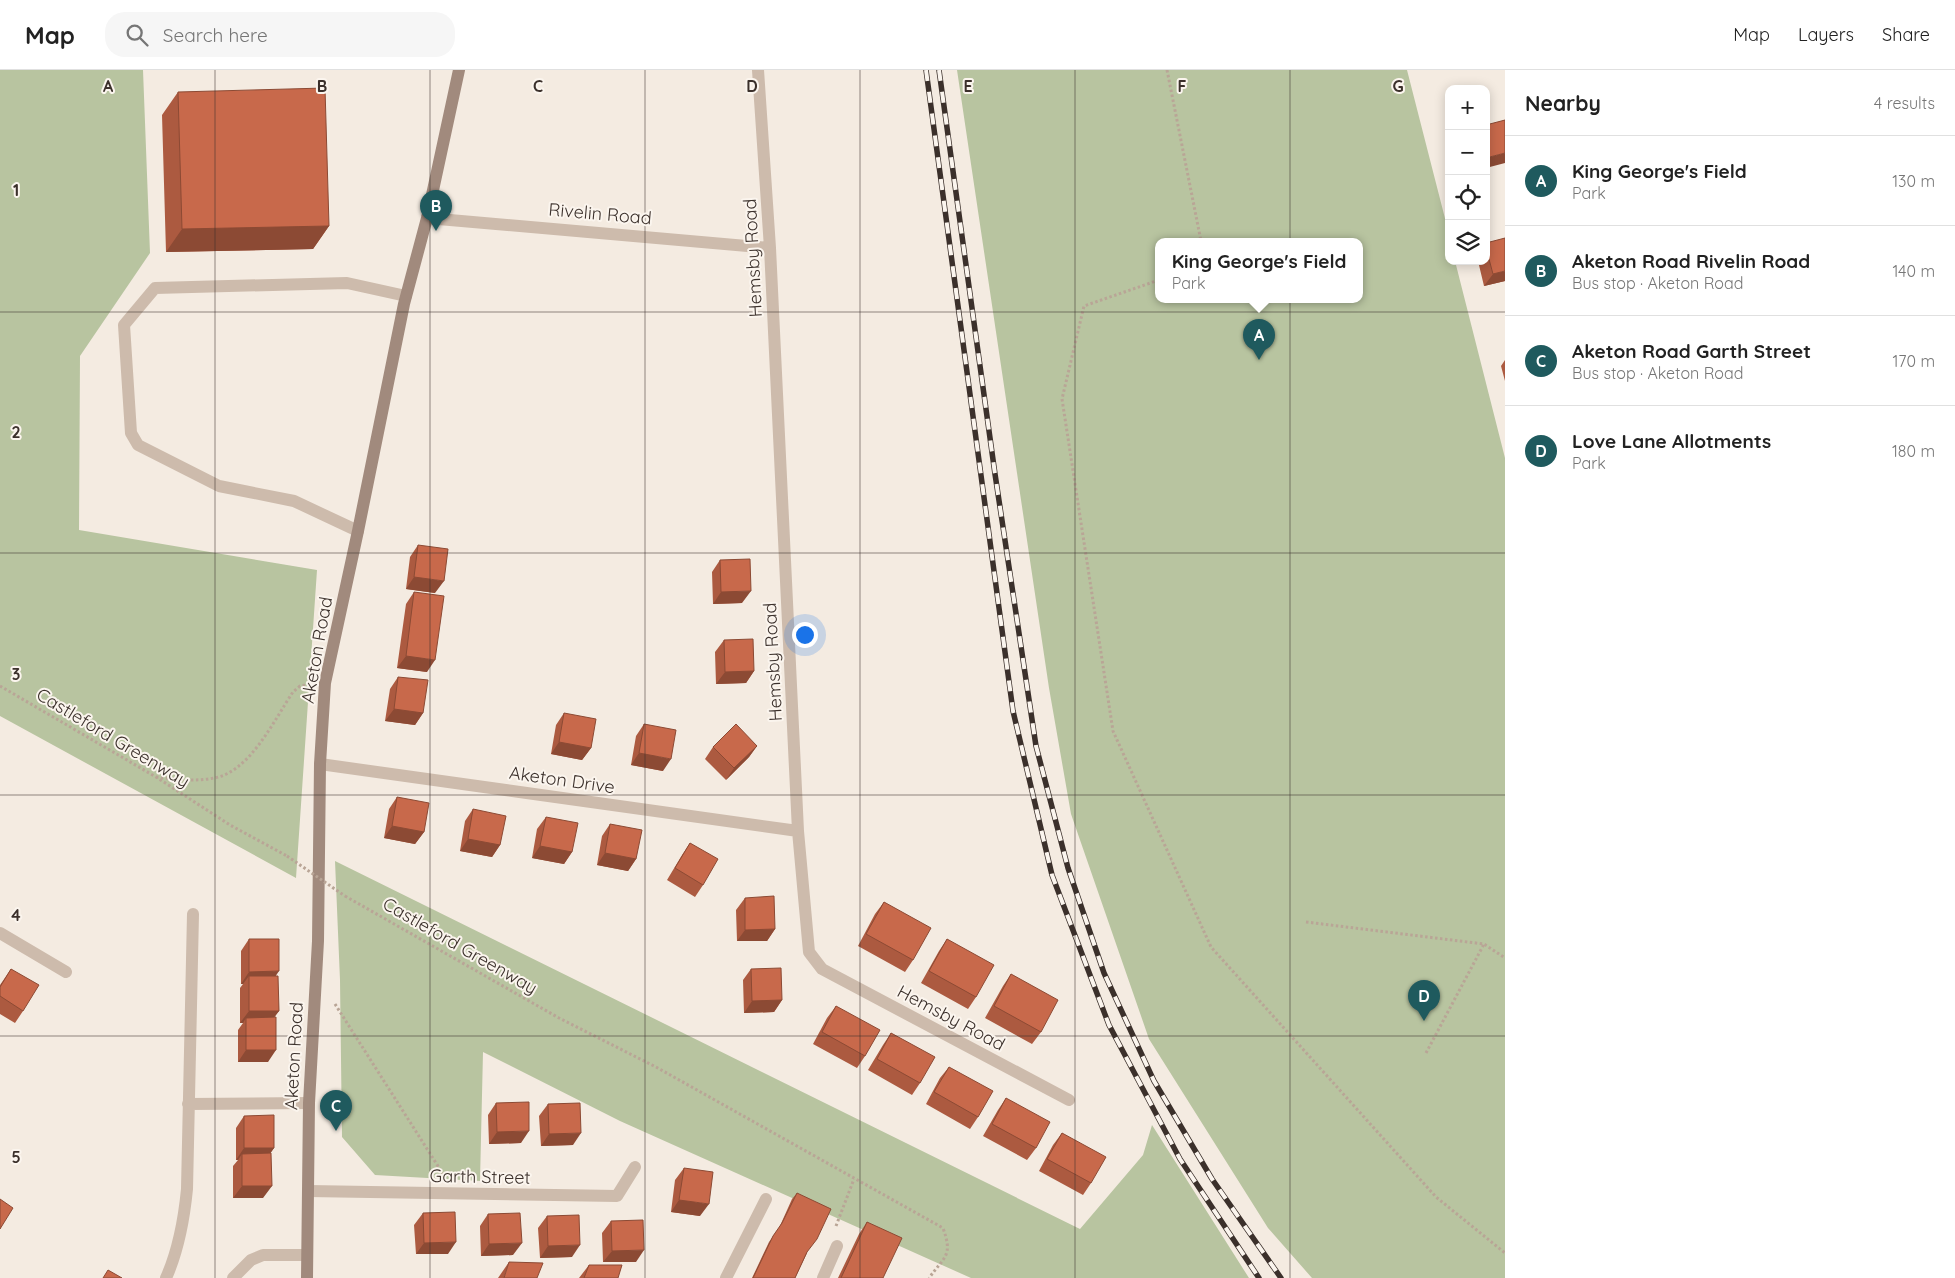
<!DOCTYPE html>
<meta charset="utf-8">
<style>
:root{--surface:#fff;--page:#f6f6f6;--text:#222;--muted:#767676;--line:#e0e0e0;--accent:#1f5a5e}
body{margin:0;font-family:Quicksand,sans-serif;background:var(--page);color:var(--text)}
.controls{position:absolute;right:15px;top:15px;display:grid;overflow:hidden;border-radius:10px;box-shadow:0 2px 12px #0003}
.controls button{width:45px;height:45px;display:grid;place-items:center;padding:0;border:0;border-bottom:1px solid var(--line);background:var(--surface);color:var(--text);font:25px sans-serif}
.you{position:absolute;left:804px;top:564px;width:18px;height:18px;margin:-12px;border:4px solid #fff;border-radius:50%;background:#1a73e8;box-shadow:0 0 0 8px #1a73e833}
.badge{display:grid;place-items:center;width:32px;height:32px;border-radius:50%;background:var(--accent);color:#fff;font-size:16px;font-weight:700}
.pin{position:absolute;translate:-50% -41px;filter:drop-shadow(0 1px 2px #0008)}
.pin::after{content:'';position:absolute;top:26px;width:18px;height:15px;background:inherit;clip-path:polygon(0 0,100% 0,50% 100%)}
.popup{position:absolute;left:1155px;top:168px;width:208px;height:65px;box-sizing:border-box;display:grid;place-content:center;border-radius:10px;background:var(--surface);filter:drop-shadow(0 1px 4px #0005);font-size:16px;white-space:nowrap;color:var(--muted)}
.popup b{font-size:19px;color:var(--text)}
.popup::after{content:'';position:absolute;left:50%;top:100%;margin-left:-10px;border:10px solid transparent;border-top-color:var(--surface)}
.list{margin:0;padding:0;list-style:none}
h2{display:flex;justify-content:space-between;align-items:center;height:65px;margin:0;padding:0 20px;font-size:21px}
h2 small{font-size:16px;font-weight:400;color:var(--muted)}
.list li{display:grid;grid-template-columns:32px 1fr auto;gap:15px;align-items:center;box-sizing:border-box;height:90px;padding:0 20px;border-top:1px solid var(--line)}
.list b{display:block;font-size:19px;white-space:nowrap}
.list p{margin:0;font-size:16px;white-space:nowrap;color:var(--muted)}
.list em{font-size:16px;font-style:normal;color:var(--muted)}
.icon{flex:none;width:28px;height:28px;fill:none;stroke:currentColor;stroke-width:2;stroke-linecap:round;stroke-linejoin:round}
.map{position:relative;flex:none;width:1505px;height:1208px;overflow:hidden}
header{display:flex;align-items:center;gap:30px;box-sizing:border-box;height:70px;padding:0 25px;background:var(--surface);border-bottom:1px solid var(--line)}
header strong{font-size:24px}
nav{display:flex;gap:28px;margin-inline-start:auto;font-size:18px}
.search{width:350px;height:45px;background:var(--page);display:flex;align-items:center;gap:12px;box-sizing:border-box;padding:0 18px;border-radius:20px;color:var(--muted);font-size:19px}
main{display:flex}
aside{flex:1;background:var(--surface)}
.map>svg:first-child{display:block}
</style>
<header>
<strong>Map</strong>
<div class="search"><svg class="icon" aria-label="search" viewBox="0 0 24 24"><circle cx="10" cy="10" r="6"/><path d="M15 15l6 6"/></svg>Search here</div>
<nav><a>Map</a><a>Layers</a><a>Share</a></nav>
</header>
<main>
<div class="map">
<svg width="1505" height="1208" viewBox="0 0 1505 1208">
<rect width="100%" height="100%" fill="#f4ebe1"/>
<!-- green -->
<path fill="#b8c4a0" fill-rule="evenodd" d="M 0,0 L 143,0 L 150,183 L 80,286 L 79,460 L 317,500 L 296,808 L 0,646 Z
M 957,0 L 1407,0 L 1449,164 L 1449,191 L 1455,191 L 1505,388 L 1505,1208 L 1312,1208 L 1268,1158 L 1149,969 L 1071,744 L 1049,618 ZM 1159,171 L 1359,171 L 1359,229 L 1159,229 Z
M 335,791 L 1080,1159 L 1143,1085 L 1152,1055 L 1249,1208 L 971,1208 L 620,1051 L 483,982 L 480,1111 L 375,1105 L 342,1067 L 340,910 Z"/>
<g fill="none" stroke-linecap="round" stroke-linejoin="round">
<!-- path -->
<path stroke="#b9a596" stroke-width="3" stroke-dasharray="2.5 2.5" stroke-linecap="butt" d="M 1167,0 L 1201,171
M 1159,210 L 1084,236 L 1062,329 L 1113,661 L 1211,877 L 1436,1127 L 1505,1183
M 0,616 L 156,707 L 230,755 L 287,786
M 156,707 C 175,709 195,712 214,708 C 250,702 274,650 293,622 L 300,616 L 306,615
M 345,826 L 559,948 L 656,997 L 943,1158 C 953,1186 945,1186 929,1208
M 1306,852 L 1484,874 L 1505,888
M 335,934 L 443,1104
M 1426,983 L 1484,874
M 836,1156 L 854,1109"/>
<!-- service -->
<path stroke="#cdbbac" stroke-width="12" d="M 358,461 L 294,431 L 219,416 L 138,375 L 131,363 L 124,255 L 155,218 L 347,213 L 406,226
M 188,1034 L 309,1033
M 166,1208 C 179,1179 184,1150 187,1119 L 193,844
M 233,1208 L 251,1190 L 263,1185 L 307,1185
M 726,1208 L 766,1129"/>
<!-- minor -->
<path stroke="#cdbbac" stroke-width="12" d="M 758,0 L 770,178 L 798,761 L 809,882 L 822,899 L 1069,1030
M 427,148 L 770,178
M 320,694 L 798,761
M 0,863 L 66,902
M 308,1121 L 617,1126 L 635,1097
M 823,1208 L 837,1176"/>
<!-- secondary -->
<path stroke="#a18a7d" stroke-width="12" d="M 307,1208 L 309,1033 L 318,871 L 320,694 L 325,613 L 358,461 L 404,234 L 427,148 L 459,0"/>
<!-- rail casing -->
<g stroke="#3b302b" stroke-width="5.5">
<path id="rail" d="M 926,0 L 1013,641 L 1052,805 L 1109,955 L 1180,1089 L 1259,1208
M 939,0 L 995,404 L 1036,676 L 1068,798 L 1104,903 L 1154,1011 L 1212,1109 L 1281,1208"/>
</g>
<!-- rail -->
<use href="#rail" stroke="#fbf5ee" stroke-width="4" stroke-dasharray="11" stroke-linecap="butt"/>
<!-- path-bridge -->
<path stroke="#b9a596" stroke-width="3" stroke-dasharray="2.5 2.5" stroke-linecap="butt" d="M 287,786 L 345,826"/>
</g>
<!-- wall -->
<path fill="#ac5a40" d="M 178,22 L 329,156 L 313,179 L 166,182 L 162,45 Z
M 1486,173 L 1505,211 L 1484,216 L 1478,191 L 1486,191 Z
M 1505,290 L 1505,311 L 1501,296 Z
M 418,475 L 435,523 L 406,519 L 410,487 Z
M 720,490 L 742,533 L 713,534 L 712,502 Z
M 414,522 L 427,602 L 397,598 L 406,534 Z
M 724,570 L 754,601 L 746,613 L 716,614 L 715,582 Z
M 398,607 L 423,643 L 415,655 L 385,651 L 390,619 Z
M 564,643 L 591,678 L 582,690 L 551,684 L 556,655 Z
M 644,654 L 663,701 L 631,695 L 636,666 Z
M 757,676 L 749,687 L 726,710 L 705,689 L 713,677 Z
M 397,727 L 424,762 L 415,774 L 384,768 L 389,739 Z
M 473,739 L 500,775 L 492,787 L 460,781 L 465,751 Z
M 546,747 L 572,782 L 564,794 L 532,788 L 537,759 Z
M 610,754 L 636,789 L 628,801 L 597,795 L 602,766 Z
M 690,773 L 703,815 L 695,827 L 667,810 L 682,785 Z
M 745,828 L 775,859 L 767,871 L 737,871 L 736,840 Z
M 884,832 L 913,890 L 905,902 L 858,876 L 875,844 Z
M 249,869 L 276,906 L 279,941 L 274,947 L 268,992 L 238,992 L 238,960 L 243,953 L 240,953 L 240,918 L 243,914 L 241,914 L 241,881 Z
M 947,869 L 976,927 L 968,939 L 921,913 L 939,881 Z
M 11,899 L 23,941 L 15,953 L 0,944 L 0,915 Z
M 751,899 L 782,930 L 774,942 L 744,943 L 743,910 Z
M 1011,904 L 1041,962 L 1032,974 L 985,948 L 1003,916 Z
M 836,936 L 865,986 L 857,998 L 813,974 L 827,948 Z
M 891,963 L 920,1013 L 912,1025 L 868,1000 L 883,975 Z
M 949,997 L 978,1047 L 970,1059 L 926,1034 L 940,1008 Z
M 1006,1028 L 1036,1078 L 1027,1090 L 983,1066 L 998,1040 Z
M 496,1033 L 521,1073 L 489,1074 L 488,1045 Z
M 548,1034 L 573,1075 L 541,1076 L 539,1046 Z
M 244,1046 L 274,1078 L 270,1083 L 263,1128 L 233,1128 L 233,1096 L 238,1090 L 236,1090 L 236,1058 Z
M 1062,1063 L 1091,1113 L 1083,1125 L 1039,1101 L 1053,1075 Z
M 684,1098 L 700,1146 L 671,1142 L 675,1110 Z
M 797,1123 L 807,1183 L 795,1208 L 752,1208 L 769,1172 L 779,1158 L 792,1129 Z
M 423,1143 L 448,1184 L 416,1184 L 414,1155 Z
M 488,1144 L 513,1185 L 481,1186 L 480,1156 Z
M 547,1146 L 572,1187 L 540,1188 L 538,1158 Z
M 611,1151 L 636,1192 L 603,1192 L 602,1163 Z
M 867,1152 L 883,1208 L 838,1208 L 859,1164 Z
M 509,1192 L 504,1208 L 498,1208 Z
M 589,1195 L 618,1208 L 579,1208 Z"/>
<!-- shaded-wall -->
<path fill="#8c4a34" d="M 1505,83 L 1505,93 L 1486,98 L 1486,88 Z
M 329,156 L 313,179 L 166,182 L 182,159 Z
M 1505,201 L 1505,211 L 1484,216 L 1493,204 Z
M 414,507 L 444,511 L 435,523 L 406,519 Z
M 751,521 L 742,533 L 713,534 L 721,522 Z
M 406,586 L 435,590 L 427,602 L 397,598 Z
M 754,601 L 746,613 L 716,614 L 725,602 Z
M 394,639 L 423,643 L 415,655 L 385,651 Z
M 559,672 L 591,678 L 582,690 L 551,684 Z
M 757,676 L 749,687 L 726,710 L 734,698 Z
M 639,683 L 671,689 L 663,701 L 631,695 Z
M 392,756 L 424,762 L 415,774 L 384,768 Z
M 468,769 L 500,775 L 492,787 L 460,781 Z
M 540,776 L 572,782 L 564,794 L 532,788 Z
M 605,783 L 636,789 L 628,801 L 597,795 Z
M 775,859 L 767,871 L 737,871 L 745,860 Z
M 279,901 L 271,913 L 249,906 L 243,914 L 241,914 L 249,902 Z
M 782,930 L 774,942 L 744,943 L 752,931 Z
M 249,941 L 279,941 L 270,953 L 246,948 L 243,953 L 240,953 Z
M 246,980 L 276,980 L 268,992 L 238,992 Z
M 529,1061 L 521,1073 L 489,1074 L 497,1062 Z
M 581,1063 L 573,1075 L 541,1076 L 549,1064 Z
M 244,1078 L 274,1078 L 266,1090 L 242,1084 L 238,1090 L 236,1090 Z
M 242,1116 L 272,1116 L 263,1128 L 233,1128 Z
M 679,1130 L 709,1134 L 700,1146 L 671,1142 Z
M 456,1172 L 448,1184 L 416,1184 L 424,1173 Z
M 522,1173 L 513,1185 L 481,1186 L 489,1174 Z
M 580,1175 L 572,1187 L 540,1188 L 548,1176 Z
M 644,1180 L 636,1192 L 603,1192 L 612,1181 Z"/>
<!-- building -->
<path fill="#c8694b" stroke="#8c4a34" d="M 325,18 L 329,156 L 182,159 L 178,22 Z
M 1505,50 L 1505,83 L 1486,88 L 1486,55 Z
M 1505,168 L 1505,201 L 1493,204 L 1486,178 L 1486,173 Z
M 418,475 L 448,479 L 444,511 L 414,507 Z
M 750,489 L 751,521 L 721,522 L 720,490 Z
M 414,522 L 444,526 L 435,590 L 406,586 Z
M 753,569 L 754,601 L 725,602 L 724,570 Z
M 398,607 L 428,610 L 423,643 L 394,639 Z
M 564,643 L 596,649 L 591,678 L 559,672 Z
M 644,654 L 676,660 L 671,689 L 639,683 Z
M 736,654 L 757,676 L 734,698 L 713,677 Z
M 397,727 L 429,733 L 424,762 L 392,756 Z
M 473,739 L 506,746 L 500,775 L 468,769 Z
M 546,747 L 578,753 L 572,782 L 540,776 Z
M 610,754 L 642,760 L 636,789 L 605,783 Z
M 690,773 L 718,789 L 703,815 L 675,798 Z
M 774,826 L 775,859 L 745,860 L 745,828 Z
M 884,832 L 931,858 L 913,890 L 866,864 Z
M 249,869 L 279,869 L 279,901 L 249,902 Z
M 947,869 L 994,895 L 976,927 L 929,901 Z
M 781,898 L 782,930 L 752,931 L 751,899 Z
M 11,899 L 39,915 L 23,941 L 0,926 L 0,917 Z
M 1011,904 L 1058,930 L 1041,962 L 994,936 Z
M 249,906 L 278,906 L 279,941 L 249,941 Z
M 836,936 L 880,960 L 865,986 L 822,962 Z
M 276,947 L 276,980 L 246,980 L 246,948 Z
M 891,963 L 935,987 L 920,1013 L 877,989 Z
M 949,997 L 993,1021 L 978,1047 L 934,1022 Z
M 1006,1028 L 1050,1052 L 1036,1078 L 992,1054 Z
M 529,1032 L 529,1061 L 497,1062 L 496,1033 Z
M 580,1033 L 581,1063 L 549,1064 L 548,1034 Z
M 274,1045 L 274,1078 L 244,1078 L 244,1046 Z
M 1062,1063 L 1106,1087 L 1091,1113 L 1047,1089 Z
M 271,1083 L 272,1116 L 242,1116 L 242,1084 Z
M 684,1098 L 713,1102 L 709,1134 L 679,1130 Z
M 797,1123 L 831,1139 L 817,1169 L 807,1182 L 795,1208 L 753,1208 L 773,1166 L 782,1153 Z
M 0,1129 L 13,1138 L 0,1159 Z
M 455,1142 L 456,1172 L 424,1173 L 423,1143 Z
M 520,1143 L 522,1173 L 489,1174 L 488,1144 Z
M 579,1145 L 580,1175 L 548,1176 L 547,1146 Z
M 643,1150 L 644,1180 L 612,1181 L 611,1151 Z
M 867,1152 L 902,1168 L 883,1208 L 841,1208 Z
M 509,1192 L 543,1193 L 537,1208 L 504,1208 Z
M 589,1195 L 622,1195 L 618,1208 L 584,1208 Z
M 108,1200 L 122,1208 L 103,1208 Z"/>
<!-- grid -->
<path fill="none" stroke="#3b302b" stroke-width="1" stroke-opacity="0.55" d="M 215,0 L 215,1208M 430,0 L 430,1208M 645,0 L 645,1208M 860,0 L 860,1208M 1075,0 L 1075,1208M 1290,0 L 1290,1208M 0,242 L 1505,242M 0,483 L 1505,483M 0,725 L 1505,725M 0,966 L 1505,966"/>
<g text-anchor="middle" stroke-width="4" stroke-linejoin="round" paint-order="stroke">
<!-- street labels -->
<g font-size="18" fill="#3b302b" stroke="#fbf5ee">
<text transform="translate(600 144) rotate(5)" y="6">Rivelin Road</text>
<text transform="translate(753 188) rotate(-93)" y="6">Hemsby Road</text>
<text transform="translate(317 580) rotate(-80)" y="6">Aketon Road</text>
<text transform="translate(773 592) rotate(-93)" y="6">Hemsby Road</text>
<text transform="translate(113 668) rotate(31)" y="6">Castleford Greenway</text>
<text transform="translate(562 710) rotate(8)" y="6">Aketon Drive</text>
<text transform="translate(460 876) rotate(30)" y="6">Castleford Greenway</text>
<text transform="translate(951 948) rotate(28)" y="6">Hemsby Road</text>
<text transform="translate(294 986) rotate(-87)" y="6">Aketon Road</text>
<text transform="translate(480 1107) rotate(1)" y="6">Garth Street</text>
</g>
</g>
<g font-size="16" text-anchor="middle" font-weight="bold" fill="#3b302b" stroke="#fbf5ee" stroke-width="4" stroke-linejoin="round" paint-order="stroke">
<text x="108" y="22">A</text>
<text x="322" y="22">B</text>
<text x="538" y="22">C</text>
<text x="752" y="22">D</text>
<text x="968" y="22">E</text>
<text x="1182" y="22">F</text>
<text x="1398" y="22">G</text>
<text x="16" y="126">1</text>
<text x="16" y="368">2</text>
<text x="16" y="610">3</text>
<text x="16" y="851">4</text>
<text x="16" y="1093">5</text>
</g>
</svg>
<div class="controls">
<button>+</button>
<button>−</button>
<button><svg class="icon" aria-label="locate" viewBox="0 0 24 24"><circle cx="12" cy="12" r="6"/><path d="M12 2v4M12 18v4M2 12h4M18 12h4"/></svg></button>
<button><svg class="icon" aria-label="layers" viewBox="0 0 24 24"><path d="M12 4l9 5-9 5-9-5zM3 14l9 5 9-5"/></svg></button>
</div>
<div class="you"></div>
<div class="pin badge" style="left:1259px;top:290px">A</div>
<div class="popup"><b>King George's Field</b>Park</div>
<div class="pin badge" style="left:436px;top:161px">B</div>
<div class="pin badge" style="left:336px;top:1061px">C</div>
<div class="pin badge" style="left:1424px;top:951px">D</div>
</div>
<aside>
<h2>Nearby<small>4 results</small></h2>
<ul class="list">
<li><span class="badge">A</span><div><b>King George's Field</b><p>Park</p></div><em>130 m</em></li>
<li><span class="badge">B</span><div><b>Aketon Road Rivelin Road</b><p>Bus stop · Aketon Road</p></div><em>140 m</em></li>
<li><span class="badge">C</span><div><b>Aketon Road Garth Street</b><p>Bus stop · Aketon Road</p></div><em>170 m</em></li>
<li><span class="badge">D</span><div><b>Love Lane Allotments</b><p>Park</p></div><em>180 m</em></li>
</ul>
</aside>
</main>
